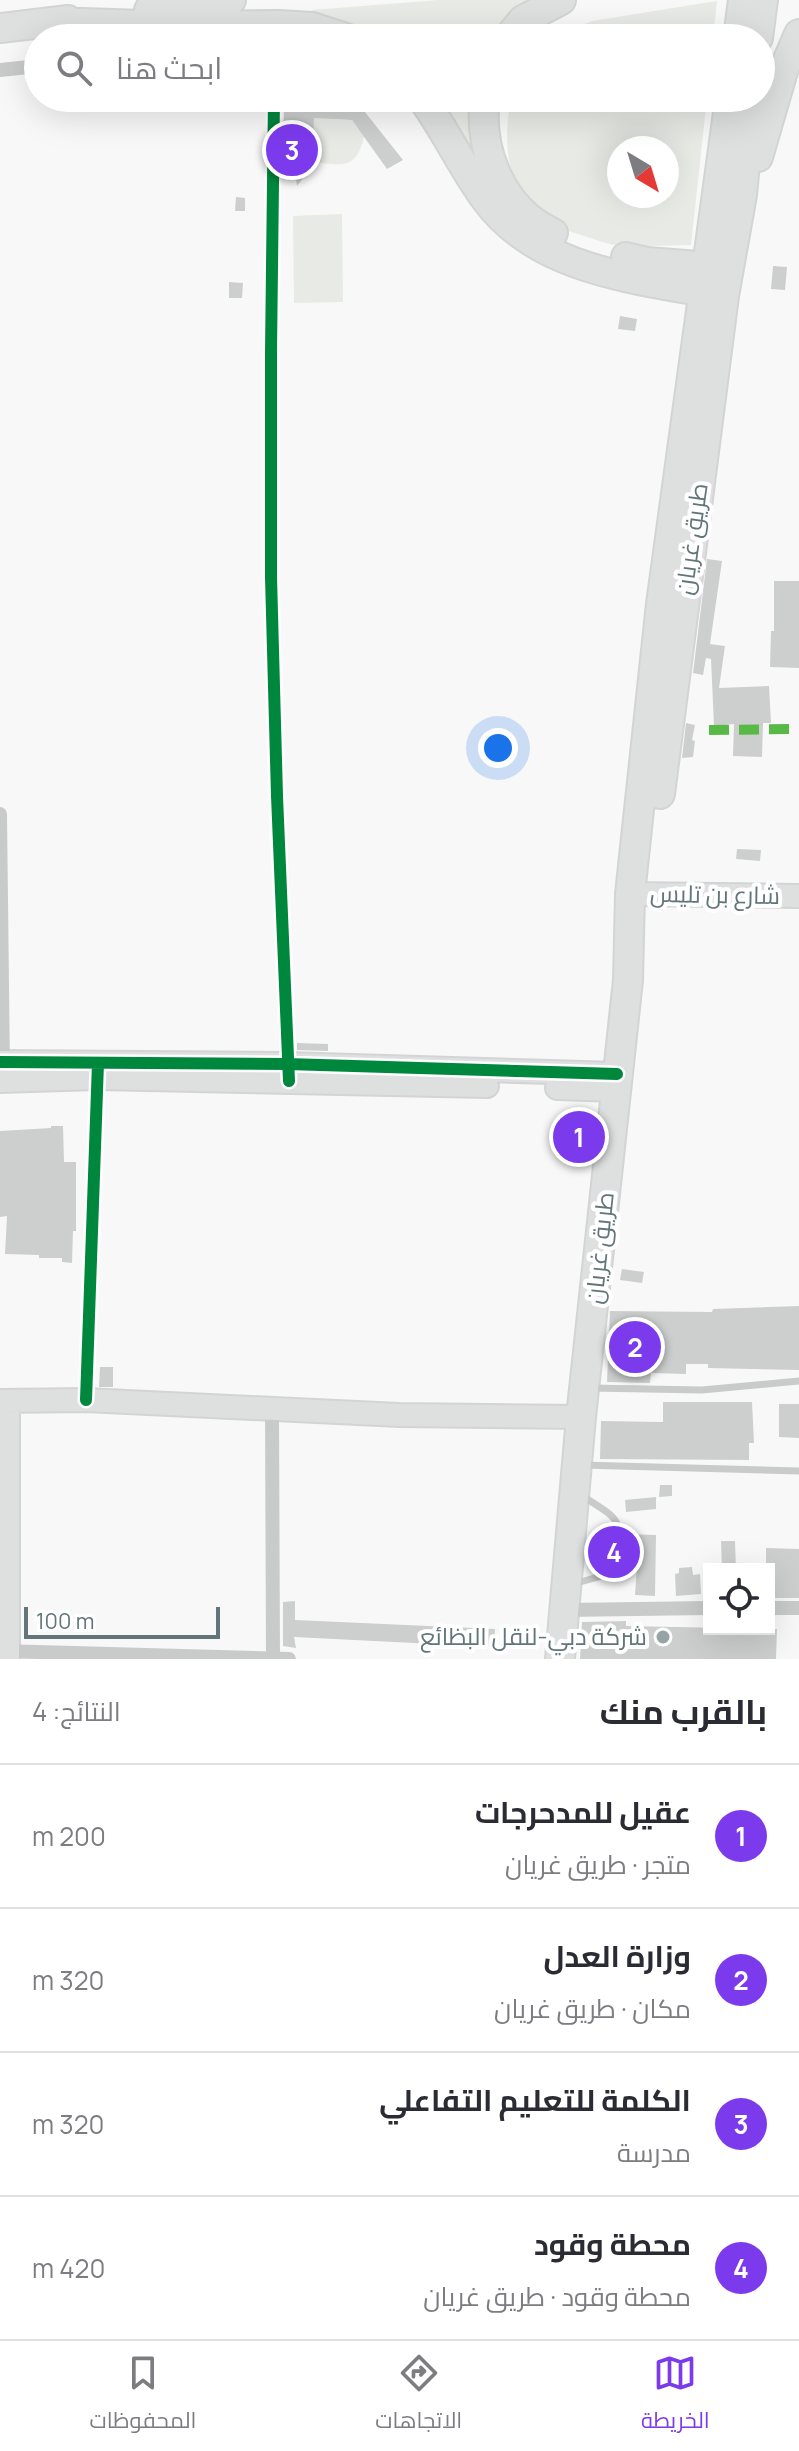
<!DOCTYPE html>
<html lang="ar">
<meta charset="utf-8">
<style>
:root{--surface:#fff;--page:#f7f7f7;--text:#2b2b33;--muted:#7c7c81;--line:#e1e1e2;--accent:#7c3aed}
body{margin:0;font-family:Manrope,Cairo,sans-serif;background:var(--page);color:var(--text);direction:rtl}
.controls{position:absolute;right:24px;bottom:24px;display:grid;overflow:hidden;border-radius:0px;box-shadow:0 8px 32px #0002}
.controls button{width:72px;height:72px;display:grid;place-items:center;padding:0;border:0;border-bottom:2px solid var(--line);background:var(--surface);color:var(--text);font:40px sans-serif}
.compass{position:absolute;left:607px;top:136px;width:72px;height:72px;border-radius:50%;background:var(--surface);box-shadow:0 8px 32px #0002;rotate:142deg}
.scale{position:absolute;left:24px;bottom:20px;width:196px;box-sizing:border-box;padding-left:8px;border:4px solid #627679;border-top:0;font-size:22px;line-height:28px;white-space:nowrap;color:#627679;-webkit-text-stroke:6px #fff;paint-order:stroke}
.you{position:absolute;left:498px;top:748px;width:28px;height:28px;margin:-20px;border:6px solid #fff;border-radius:50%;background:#1a73e8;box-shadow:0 0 0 12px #1a73e833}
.badge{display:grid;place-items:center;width:52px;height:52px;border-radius:50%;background:var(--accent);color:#fff;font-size:26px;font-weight:700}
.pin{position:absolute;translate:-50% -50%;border:4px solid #fff;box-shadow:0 2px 8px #0006}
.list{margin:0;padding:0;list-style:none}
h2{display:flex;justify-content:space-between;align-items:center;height:104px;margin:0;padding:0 32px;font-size:34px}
h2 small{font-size:26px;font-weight:400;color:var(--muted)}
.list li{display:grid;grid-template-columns:52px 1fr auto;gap:24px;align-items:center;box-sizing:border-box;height:144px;padding:0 32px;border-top:2px solid var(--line)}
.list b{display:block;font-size:30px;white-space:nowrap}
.list p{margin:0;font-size:26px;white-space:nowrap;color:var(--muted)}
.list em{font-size:26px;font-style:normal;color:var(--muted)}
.icon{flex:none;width:44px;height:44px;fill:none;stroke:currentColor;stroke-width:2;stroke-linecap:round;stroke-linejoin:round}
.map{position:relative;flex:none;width:799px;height:1659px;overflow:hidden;direction:ltr}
.search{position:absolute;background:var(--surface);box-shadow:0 8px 32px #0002;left:24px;right:24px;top:24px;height:88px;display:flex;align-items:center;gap:20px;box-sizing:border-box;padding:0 28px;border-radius:44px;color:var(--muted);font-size:30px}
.sheet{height:680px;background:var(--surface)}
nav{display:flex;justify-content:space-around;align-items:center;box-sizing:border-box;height:112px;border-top:2px solid var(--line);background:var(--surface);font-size:22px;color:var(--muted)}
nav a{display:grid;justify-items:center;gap:4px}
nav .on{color:var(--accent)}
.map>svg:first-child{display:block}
</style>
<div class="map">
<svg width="799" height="1659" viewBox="0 0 799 1659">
<rect width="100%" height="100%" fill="#f8f8f8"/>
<!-- green -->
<path fill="#e8eae6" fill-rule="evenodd" d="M 439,0 L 549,0 L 499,38 L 358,38 L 308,21 L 312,10 Z
M 717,1 L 713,38 L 550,38 L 592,21 Z
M 425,98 L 471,98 C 468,121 471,141 478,163 Z
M 511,98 L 707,98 L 691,245 C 666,245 641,247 617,245 C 605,244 592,238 581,235 C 512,214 499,162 511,98 ZM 619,148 L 667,148 L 667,196 L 619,196 Z
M 350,117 L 364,136 C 356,174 339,163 307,162 L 307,146 L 313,146 L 314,118 L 347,120 Z
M 342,214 L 343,302 L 294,303 L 293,216 Z"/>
<!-- building -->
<path fill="#cdcfcf" d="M 284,101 L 343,103 L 356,110 L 361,107 L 403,160 L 387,169 L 352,120 L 314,118 L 313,146 L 307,146 L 307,172 L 297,186 L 296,178 L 283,179 Z
M 236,197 L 245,198 L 245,211 L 235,211 Z
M 773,266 L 787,267 L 785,290 L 771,289 Z
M 229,282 L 243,283 L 242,298 L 229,298 Z
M 620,316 L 637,319 L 635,331 L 618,329 Z
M 707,559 L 722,561 L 710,644 L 725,646 L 719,688 L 769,686 L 771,723 L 763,723 L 762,757 L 733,756 L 734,724 L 714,726 L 711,659 L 706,658 L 703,675 L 693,673 Z
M 774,581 L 799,581 L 799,668 L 770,667 L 771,631 L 774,631 Z
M 686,723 L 695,725 L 692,740 L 695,741 L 693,757 L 682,758 Z
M 737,849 L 761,850 L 760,861 L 736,859 Z
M 297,1043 L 328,1044 L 328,1051 L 297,1050 Z
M 51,1126 L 63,1126 L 64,1162 L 76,1162 L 76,1231 L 73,1231 L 72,1263 L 62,1262 L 62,1258 L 39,1258 L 39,1255 L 5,1254 L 7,1216 L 0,1217 L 0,1131 L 51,1128 Z
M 622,1269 L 644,1272 L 642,1283 L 620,1280 Z
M 799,1306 L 799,1370 L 708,1368 L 708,1364 L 686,1364 L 686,1374 L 651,1373 L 650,1383 L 607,1382 L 610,1311 L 712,1312 L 713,1309 Z
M 100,1367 L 113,1367 L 113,1387 L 99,1387 Z
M 663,1402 L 752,1402 L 754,1443 L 749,1443 L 749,1460 L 600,1459 L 601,1421 L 663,1422 Z
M 779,1404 L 799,1404 L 799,1438 L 779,1437 Z
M 660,1485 L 672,1485 L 672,1496 L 659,1497 Z
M 656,1497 L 656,1509 L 626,1512 L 625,1500 Z
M 595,1534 L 612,1534 L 609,1565 L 594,1564 Z
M 625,1534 L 656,1535 L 655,1596 L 635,1595 L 637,1565 L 624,1565 Z
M 721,1541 L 735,1541 L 736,1569 L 722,1569 Z
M 766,1548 L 799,1549 L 799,1598 L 769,1598 L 769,1569 L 766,1569 Z
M 692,1567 L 693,1575 L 700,1574 L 701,1594 L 676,1596 L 675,1574 L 679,1573 L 679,1568 Z
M 295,1601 L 295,1620 L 495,1629 L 494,1647 L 294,1637 L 296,1648 L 283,1646 L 283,1602 Z
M 626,1621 L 626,1626 L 777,1629 L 776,1659 L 580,1659 L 582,1622 Z"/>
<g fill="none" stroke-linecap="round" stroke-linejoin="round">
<!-- secondary casing -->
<g stroke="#d3d4d5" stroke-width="26">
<path id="secondary" d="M 630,894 L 799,896
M 0,1062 L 287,1064 L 617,1074
M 0,1081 L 97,1078 L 487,1086
M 557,1088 L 615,1090
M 0,1401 L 86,1400 L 399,1415 L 581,1417
M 8,1659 L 8,1401"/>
</g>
<!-- highway casing -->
<g stroke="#d3d4d4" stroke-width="32">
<path id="highway" d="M 149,10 L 231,0
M 52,22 L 173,26 L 278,25 L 312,27 L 346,38
M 0,28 L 68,20
M 508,38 L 523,20 L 561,0
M 738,38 L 743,0
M 758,38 L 763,0
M 422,98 C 446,131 463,169 487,201 C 540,272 640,279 720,295
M 485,98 C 478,150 502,210 553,233
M 758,157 L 783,71 L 799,34
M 626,257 L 647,262 L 724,268
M 660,794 L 724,296 L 742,195 L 751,98
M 560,1659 L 581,1417 L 628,980 L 630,894 L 661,604 L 730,98"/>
</g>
<!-- lane -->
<path stroke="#c9cbcb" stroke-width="7" d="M 590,1388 L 702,1390 L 799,1381
M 581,1465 L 799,1471
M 573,1584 L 609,1574 L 617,1566 C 620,1516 624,1523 581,1495"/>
<!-- street -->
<path stroke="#c9cbcb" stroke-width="14" d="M 0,70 L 38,66
M 274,98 L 271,352 L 271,577 L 287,1069
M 0,814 L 3,1070
M 86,1400 L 97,1071
M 272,1410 L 273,1659
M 769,1608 L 799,1608
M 564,1610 L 709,1608
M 1,1651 L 289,1659"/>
<!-- secondary -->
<use href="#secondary" stroke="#dedfdf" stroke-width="22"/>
<!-- highway -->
<use href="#highway" stroke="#dedfdf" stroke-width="28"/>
<!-- quiet -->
<path stroke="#58b947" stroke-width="10" stroke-dasharray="20 10" stroke-linecap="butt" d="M 709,730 L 799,729"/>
<!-- cycleway casing -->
<g stroke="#fff" stroke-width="17">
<path id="cycleway" d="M 274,98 L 271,352 L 271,577 L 277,796 L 289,1081
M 0,1062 L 287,1064 L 617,1074
M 86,1400 L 98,1063"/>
</g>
<!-- cycleway -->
<use href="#cycleway" stroke="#00873e" stroke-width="12"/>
</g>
<!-- markers -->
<circle fill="#96a4a5" stroke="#fff" stroke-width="3" cx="663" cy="1637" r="8"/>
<g text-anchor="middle" stroke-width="8" stroke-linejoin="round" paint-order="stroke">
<!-- street labels -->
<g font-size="24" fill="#627679" stroke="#fff">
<text transform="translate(692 539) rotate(-82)" y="8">طريق غريان</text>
<text transform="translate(715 895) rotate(1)" y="8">شارع بن تليس</text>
<text transform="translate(600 1248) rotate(-84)" y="8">طريق غريان</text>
</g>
<!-- poi labels -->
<g font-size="24" fill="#627679" stroke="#fff" text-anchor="end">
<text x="647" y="1645">شركة دبي-لنقل البظائع</text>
</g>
</g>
</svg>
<div class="controls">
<button><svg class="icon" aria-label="locate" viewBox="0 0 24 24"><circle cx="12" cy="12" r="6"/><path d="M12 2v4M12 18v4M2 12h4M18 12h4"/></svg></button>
</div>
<svg class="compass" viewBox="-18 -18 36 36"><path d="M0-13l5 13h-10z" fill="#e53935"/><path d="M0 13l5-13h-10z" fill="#7c7c81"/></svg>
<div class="scale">100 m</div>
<div class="you"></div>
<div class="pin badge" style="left:579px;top:1137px">1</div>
<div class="pin badge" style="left:635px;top:1347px">2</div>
<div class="pin badge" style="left:292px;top:150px">3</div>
<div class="pin badge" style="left:614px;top:1552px">4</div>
<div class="search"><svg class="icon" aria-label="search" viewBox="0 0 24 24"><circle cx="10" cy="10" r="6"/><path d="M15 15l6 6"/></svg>ابحث هنا</div>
</div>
<section class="sheet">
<h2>بالقرب منك<small>النتائج: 4</small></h2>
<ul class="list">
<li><span class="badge">1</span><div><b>عقيل للمدحرجات</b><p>متجر · طريق غريان</p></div><em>200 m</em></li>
<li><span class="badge">2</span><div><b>وزارة العدل</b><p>مكان · طريق غريان</p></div><em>320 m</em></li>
<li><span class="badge">3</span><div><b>الكلمة للتعليم التفاعلي</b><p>مدرسة</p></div><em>320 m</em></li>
<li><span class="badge">4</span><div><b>محطة وقود</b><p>محطة وقود · طريق غريان</p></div><em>420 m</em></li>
</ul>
</section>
<nav>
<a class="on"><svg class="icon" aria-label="map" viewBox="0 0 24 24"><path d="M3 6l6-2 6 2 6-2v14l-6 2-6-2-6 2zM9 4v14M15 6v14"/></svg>الخريطة</a>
<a><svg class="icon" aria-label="directions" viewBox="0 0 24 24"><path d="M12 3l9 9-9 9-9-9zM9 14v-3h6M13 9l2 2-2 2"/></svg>الاتجاهات</a>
<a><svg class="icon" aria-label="saved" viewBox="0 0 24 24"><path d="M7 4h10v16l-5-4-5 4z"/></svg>المحفوظات</a>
</nav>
